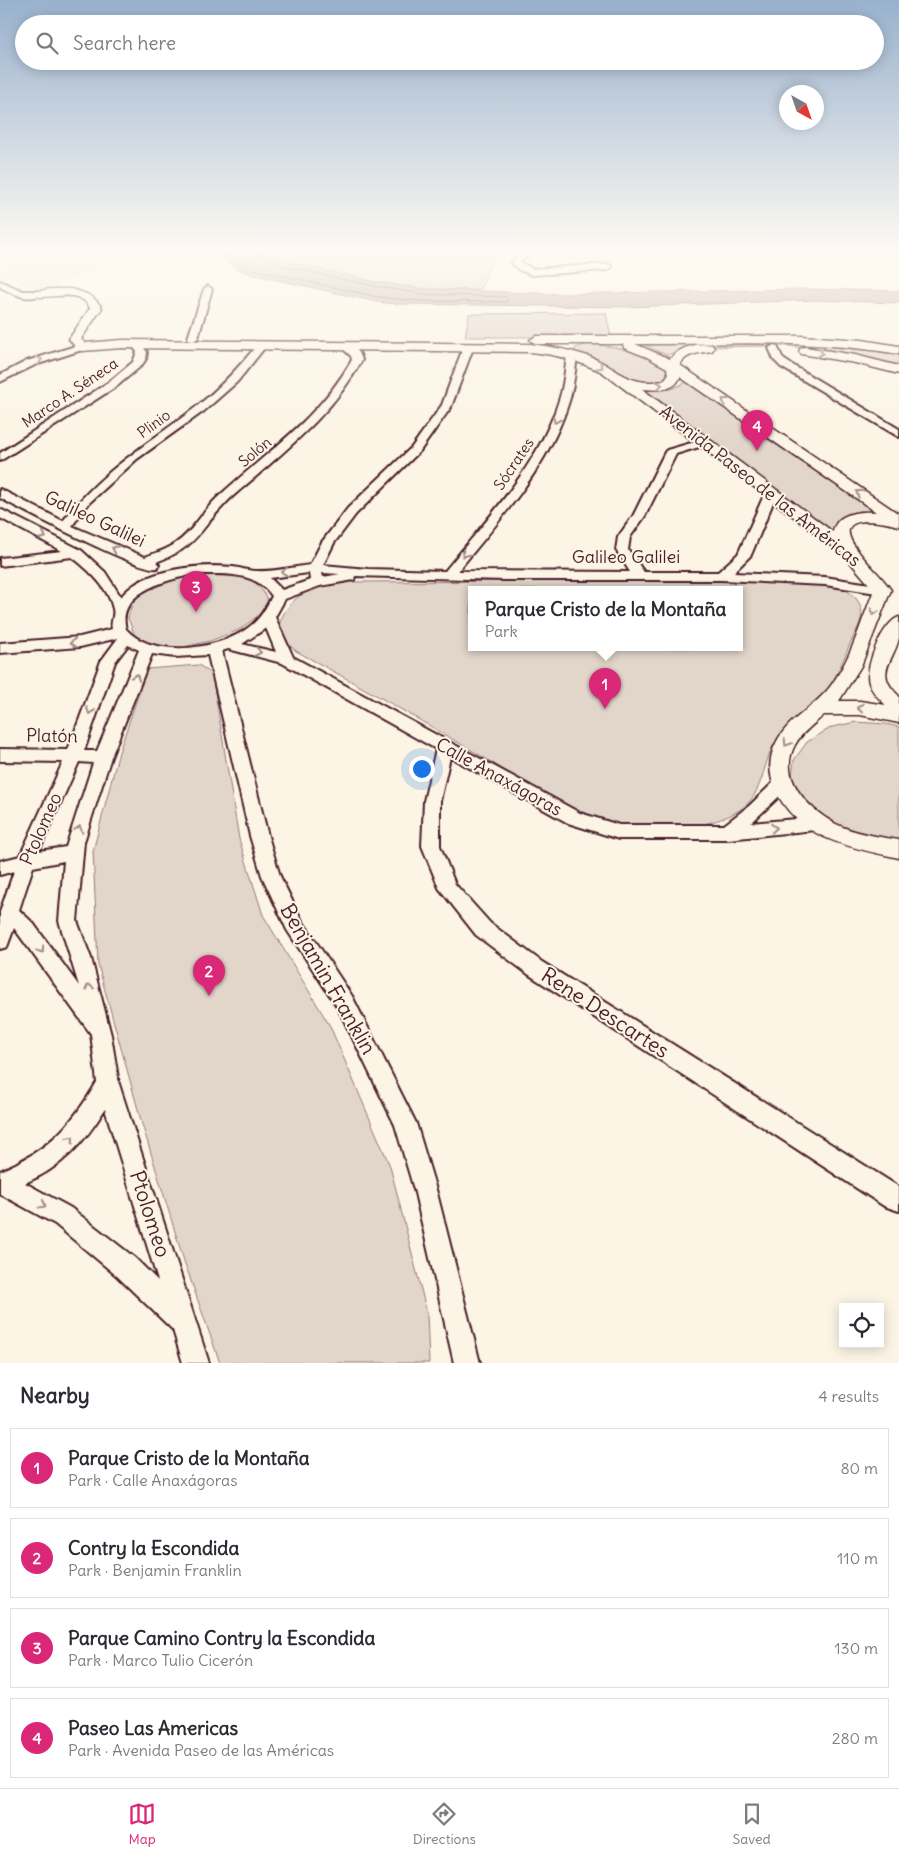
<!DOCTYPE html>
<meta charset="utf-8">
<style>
:root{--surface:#fff;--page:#f2f2f3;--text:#2b2b33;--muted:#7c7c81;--line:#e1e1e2;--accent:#db2777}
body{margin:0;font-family:Delius,sans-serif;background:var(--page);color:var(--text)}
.controls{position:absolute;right:15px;bottom:15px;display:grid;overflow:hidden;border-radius:0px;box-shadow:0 2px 12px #0003}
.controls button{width:45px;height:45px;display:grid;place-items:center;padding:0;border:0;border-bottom:1px solid var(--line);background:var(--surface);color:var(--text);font:25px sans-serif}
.compass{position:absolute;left:779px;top:85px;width:45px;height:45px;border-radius:50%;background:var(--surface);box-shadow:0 2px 12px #0003;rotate:140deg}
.you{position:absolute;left:421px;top:768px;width:18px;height:18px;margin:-12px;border:4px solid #fff;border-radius:50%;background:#1a73e8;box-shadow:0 0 0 8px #1a73e833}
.badge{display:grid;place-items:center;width:32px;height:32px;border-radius:50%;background:var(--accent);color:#fff;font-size:16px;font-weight:700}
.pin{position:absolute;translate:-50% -41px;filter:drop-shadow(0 1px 2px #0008)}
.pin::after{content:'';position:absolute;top:26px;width:18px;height:15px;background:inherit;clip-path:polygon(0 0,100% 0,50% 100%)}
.popup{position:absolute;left:468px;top:586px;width:275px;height:65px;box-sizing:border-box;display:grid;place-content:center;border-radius:0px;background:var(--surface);filter:drop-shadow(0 1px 4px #0005);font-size:16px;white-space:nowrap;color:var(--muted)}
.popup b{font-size:19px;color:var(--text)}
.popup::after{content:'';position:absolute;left:50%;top:100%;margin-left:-10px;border:10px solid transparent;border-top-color:var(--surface)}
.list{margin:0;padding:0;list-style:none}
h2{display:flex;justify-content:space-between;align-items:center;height:65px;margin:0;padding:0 20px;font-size:21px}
h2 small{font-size:16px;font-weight:400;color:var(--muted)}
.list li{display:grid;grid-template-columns:32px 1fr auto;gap:15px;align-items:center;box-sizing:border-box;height:80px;margin:0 10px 10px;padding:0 10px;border:1px solid var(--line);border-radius:0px}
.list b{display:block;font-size:19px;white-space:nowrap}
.list p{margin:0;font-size:16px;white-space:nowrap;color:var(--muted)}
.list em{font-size:16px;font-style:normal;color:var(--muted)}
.icon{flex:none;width:28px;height:28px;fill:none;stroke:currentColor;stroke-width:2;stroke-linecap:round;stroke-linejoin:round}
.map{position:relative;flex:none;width:899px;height:1363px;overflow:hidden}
.search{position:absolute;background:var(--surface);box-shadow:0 2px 12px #0003;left:15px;right:15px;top:15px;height:55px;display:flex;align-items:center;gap:12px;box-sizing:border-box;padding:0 18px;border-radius:28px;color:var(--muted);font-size:19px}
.sheet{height:425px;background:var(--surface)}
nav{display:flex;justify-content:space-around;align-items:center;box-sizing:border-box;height:70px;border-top:1px solid var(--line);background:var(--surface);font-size:14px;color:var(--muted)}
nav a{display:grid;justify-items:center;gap:2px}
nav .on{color:var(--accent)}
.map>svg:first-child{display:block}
</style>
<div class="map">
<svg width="899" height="1363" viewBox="0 0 899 1363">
<rect width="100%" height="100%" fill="#fcf5e5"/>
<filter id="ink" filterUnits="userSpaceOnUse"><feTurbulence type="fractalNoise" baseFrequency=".02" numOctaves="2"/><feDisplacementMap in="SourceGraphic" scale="10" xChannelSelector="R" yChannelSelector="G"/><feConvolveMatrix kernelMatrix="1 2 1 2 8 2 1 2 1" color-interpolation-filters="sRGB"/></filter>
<g filter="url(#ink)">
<!-- built -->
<path fill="#eee5d7" d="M 63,249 L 78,249 L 102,267 L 39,292 L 0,272 L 0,267 Z"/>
<!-- green -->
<path fill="#e2d5ca" stroke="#967a7a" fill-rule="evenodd" d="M 260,249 L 497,249 L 480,290 L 424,289 L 375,282 L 281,260 Z
M 606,313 L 611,337 L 465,337 L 469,314 Z
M 588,344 C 619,347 648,352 672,372 L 663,383 L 632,382 L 580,356 L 575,351 L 575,348 Z
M 645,345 L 814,345 L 893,353 L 899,354 L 899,363 L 896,365 L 860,356 L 788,346 L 700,347 L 689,348 L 667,355 Z
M 687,382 L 878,512 C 855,513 846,514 830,531 L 646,390 L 671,389 Z
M 219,575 C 250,579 256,575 271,606 L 239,630 L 210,641 L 179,648 L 151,644 L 135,636 L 128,618 L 133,601 L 151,586 L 177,577 Z
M 798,580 C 818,583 854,583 861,608 C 865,619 853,636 849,646 C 842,664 833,684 820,699 C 807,713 790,723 778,738 C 763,757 765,789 745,806 C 719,828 661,832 628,828 C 578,821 520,779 476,753 C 417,718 357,684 296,651 L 287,643 L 279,625 C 288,597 309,588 335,582 ZM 471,590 L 739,590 L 739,648 L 471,648 Z
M 199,665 L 212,674 L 239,839 L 263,915 L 330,1026 L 390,1166 L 427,1313 L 429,1363 L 220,1363 L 184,1261 L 142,1124 L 98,965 L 93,851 L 119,752 L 147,669 Z
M 856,722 L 886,724 L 899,727 L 899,841 L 845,828 L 821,814 L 802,796 L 792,776 L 794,760 L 807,742 L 832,727 Z"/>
<!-- water -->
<path fill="#c0aca5" stroke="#917474" d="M 209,249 L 260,249 L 266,254 L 293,263 L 375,282 L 424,289 L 564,294 L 805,289 L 899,291 L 899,303 L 815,300 L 628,307 L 396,304 L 377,302 L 250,274 L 232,266 Z"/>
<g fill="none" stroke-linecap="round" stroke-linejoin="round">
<!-- shore -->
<path stroke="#79575c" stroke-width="1" d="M 217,249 L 234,262 L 252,269 L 378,297 L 419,301 L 506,302 L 508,300 L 506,297 L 423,294 L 374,286 L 279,265 L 258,254 L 258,249"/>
<!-- minor casing -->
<g stroke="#4a1f2b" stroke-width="4">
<path id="minor" d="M 525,249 L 535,249 L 520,262 L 533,269 L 608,264 L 612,267 L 608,270 L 532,275 L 519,270 L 511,262 Z
M 0,281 L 23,291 L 37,291 L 41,294 C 29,303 12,293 0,287 Z
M 208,286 L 212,289 L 198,338 L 193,341 L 190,340 L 188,338 L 204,289 Z
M 137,342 L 140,343 L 147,352 L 146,359 L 141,366 L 117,386 L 0,461 L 0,453 L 109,382 L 133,362 L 137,352 L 132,345 Z
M 261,343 L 266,346 L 237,382 L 204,411 L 137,459 L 89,503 L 72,526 L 145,557 C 155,553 167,550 176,543 C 193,532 202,512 217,498 C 266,452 317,421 352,360 L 351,356 L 340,346 L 342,344 C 351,342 360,351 362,360 C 336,407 301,437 261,472 C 249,483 235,493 224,505 C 197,533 197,547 156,562 L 159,565 L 157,568 C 140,572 22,510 0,498 L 0,489 L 63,521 C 102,470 147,445 196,407 C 220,388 239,367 258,344 Z
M 82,344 L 87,347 L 85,349 L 35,365 L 0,382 L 0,375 L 27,361 Z
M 468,345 L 473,348 L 451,407 L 420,451 L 356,514 L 334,543 L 323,565 L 368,569 L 445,571 C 488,518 540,464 560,397 C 564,384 565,370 567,356 L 572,353 L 577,356 C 575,370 574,384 570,398 C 551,464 501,518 458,571 L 630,572 L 616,550 L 618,537 L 633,516 L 665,452 L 667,450 L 705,439 L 709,440 L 711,442 L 709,444 L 676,454 L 645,516 L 630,537 L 628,550 L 644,572 L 718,572 L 738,554 L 765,493 L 771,489 L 777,493 L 751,555 L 733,573 L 825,577 L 883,586 L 890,590 L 883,594 L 825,585 L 721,580 L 505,580 L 355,576 L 354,580 L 320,586 L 285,599 L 275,617 L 293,657 L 580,813 L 619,825 L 724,825 L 749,806 L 776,780 L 782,778 L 788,780 L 790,784 L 788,788 L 751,823 L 819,817 L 825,819 L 828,824 L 825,829 L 728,839 L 619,839 L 568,823 L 450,757 L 440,801 L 440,846 L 455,884 L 490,923 L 542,962 L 899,1187 L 899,1211 L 884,1206 L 528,974 L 476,935 L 439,888 L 422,846 L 424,801 L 436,749 L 282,663 L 228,649 L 222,651 L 268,836 L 280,876 L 301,919 L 352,996 L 416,1123 L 437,1193 L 480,1363 L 454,1363 L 415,1193 L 395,1125 L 338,1008 L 287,930 L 262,876 L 250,836 L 208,655 L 175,657 L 152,654 L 111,757 L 84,842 L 77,921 L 91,958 L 111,1035 L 119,1084 L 209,1363 L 183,1363 L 173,1330 L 117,1276 L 55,1224 L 0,1194 L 0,1171 C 48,1151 71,1126 97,1082 L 91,1034 L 14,928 L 7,947 L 0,949 L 0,912 L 14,871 L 0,875 L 0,861 L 20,856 L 63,762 L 0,761 L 0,749 L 68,750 L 101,661 L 118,638 L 80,647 L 0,653 L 0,643 L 80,637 L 112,629 C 110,622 115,615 113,609 C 109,588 89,570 72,557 L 0,566 L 0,558 L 62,551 L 0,518 L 0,509 L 81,550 L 105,572 L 121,597 C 143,568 200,564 233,567 C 241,568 249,571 256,571 C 273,572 293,567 310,565 L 322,542 L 348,508 L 412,447 L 442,405 L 463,348 ZM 309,573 L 310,580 L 282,590 L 270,578 ZM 322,573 L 340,574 L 323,577 ZM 198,574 C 225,574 255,571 272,596 C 267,606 263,614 255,622 C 228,649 154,661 126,629 C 115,591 172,578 198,574 ZM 266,628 L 276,652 L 242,644 ZM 128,645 L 139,650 L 97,751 L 84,751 L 115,662 ZM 79,762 L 93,763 L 66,847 L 39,851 ZM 64,861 L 59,921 L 79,986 L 33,923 L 19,910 L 33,867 ZM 105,1109 L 158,1281 L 135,1258 L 71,1208 L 25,1183 C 61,1168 85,1142 105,1109 Z
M 774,345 L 777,346 L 783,359 L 789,363 L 899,429 L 899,437 L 781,367 L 774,360 L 769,348 Z"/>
</g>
<!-- tertiary casing -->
<g stroke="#4a1f2b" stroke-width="3">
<path id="tertiary" d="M 70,289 C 84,292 94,295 102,308 L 81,339 L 85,343 L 122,340 L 530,344 C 550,346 569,350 588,356 C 618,367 626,387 663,381 L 668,375 L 667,368 L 647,357 L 624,348 L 623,344 L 536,344 L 530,340 L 536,336 L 801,336 L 862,340 L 899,346 L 899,354 C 812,339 723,344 635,344 L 670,359 C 678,347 699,342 712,345 L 714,348 L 712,351 C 701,353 686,353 680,365 L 899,514 L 899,526 C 881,521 830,512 856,548 C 866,563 881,575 891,590 L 861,666 L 839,701 L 860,701 L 886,705 C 879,699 872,692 869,683 C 864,667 883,622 899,617 C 899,624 899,632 899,638 C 894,662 873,672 899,696 L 899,723 L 860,715 L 824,715 C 814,724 801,733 795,745 C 777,778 809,810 836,824 C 855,833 879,837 899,840 L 899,858 C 874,853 846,847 822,836 C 788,820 756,779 777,741 C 790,717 817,706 832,684 C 852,656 861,622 874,590 L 844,555 L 602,372 C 578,361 556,354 530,352 L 122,348 L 82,351 L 78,350 L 69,339 L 90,308 C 77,284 42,304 31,294 L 33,292 L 51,289 ZM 680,377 L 876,512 C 859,511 836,513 833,532 L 642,389 C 655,390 675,392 680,377 Z
M 805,347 L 855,355 L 899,366 L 899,374 L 855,363 L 801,354 L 799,351 L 801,348 Z"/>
</g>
<!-- minor -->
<use href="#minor" fill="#fcf5e5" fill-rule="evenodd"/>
<!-- tertiary -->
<use href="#tertiary" fill="#fcf5e5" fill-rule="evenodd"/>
</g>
<!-- one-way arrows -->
<defs><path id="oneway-chevron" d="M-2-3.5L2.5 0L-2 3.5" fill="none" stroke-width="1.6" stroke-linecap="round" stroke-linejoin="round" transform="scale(1.25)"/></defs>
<g stroke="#a38a88">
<use href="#oneway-chevron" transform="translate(820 353) rotate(9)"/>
<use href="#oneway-chevron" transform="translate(39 360) rotate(-21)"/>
<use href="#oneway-chevron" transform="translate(600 366) rotate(27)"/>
<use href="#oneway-chevron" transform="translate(659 385) rotate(-8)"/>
<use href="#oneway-chevron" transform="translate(725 401) rotate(-146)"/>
<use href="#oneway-chevron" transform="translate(556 420) rotate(114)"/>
<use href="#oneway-chevron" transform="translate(859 493) rotate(-145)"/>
<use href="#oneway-chevron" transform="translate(43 536) rotate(27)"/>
<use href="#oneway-chevron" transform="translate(115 549) rotate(-155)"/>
<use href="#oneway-chevron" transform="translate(465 554) rotate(129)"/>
<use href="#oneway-chevron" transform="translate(285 572) rotate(173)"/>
<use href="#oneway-chevron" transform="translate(874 612) rotate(112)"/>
<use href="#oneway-chevron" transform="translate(73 643) rotate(175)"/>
<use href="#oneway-chevron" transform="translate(258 652) rotate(12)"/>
<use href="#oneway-chevron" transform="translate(136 677) rotate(-68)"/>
<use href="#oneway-chevron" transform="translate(860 708) rotate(-176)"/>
<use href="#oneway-chevron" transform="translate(90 711) rotate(109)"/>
<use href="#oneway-chevron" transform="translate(787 743) rotate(123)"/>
<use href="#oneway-chevron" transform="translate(774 828) rotate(-5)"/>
<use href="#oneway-chevron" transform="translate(79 829) rotate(-72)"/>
<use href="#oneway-chevron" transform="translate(41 950) rotate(54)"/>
<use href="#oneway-chevron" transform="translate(89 987) rotate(-104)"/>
<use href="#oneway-chevron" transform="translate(71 1139) rotate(-48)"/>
<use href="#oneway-chevron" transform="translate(43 1205) rotate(29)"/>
</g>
</g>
<!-- sky -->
<linearGradient id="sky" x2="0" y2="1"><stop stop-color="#98b1cd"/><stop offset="0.57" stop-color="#fefaf3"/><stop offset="1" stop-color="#fefaf3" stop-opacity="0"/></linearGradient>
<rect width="899" height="440" fill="url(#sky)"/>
<g text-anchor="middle" stroke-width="4" stroke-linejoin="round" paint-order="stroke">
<!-- far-street labels -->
<g font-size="15" fill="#4a1f2b" stroke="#fcf5e5">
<text transform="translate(70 393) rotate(-34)" y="5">Marco A. Séneca</text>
<text transform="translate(154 424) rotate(-36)" y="5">Plinio</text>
<text transform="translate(255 452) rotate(-40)" y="5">Solón</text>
<text transform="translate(514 464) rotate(-56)" y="5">Sócrates</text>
</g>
<!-- street labels -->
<g font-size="18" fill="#4a1f2b" stroke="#fcf5e5">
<text transform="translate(760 486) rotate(38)" y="6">Avenida Paseo de las Américas</text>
<text transform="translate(95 519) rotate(25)" y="6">Galileo Galilei</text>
<text x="626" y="563">Galileo Galilei</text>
<text transform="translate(52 736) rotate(1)" y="6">Platón</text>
<text transform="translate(499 777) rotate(29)" y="6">Calle Anaxágoras</text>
<text transform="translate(41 829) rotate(-66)" y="6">Ptolomeo</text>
</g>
<!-- near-street labels -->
<g font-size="21" fill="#4a1f2b" stroke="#fcf5e5">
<text transform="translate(328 979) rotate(60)" y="7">Benjamin Franklin</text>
<text transform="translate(605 1013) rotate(33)" y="7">Rene Descartes</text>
<text transform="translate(150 1214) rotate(72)" y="7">Ptolomeo</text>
</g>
</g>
</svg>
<div class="controls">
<button><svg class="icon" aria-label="locate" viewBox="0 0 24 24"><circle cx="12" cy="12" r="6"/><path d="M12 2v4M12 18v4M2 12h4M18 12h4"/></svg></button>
</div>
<svg class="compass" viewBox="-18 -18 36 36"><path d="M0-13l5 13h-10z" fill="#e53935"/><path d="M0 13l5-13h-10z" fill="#7c7c81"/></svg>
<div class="you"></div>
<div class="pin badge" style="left:605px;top:709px">1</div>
<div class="popup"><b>Parque Cristo de la Montaña</b>Park</div>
<div class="pin badge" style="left:209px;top:996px">2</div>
<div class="pin badge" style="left:196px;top:612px">3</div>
<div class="pin badge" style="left:757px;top:451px">4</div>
<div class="search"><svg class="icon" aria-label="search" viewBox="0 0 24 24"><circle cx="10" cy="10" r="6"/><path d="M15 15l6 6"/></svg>Search here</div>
</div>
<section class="sheet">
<h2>Nearby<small>4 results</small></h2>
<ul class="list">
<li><span class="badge">1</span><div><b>Parque Cristo de la Montaña</b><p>Park · Calle Anaxágoras</p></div><em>80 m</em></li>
<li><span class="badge">2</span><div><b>Contry la Escondida</b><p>Park · Benjamin Franklin</p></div><em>110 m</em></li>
<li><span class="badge">3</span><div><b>Parque Camino Contry la Escondida</b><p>Park · Marco Tulio Cicerón</p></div><em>130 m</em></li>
<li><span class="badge">4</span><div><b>Paseo Las Americas</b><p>Park · Avenida Paseo de las Américas</p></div><em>280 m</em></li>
</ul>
</section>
<nav>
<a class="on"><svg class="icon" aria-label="map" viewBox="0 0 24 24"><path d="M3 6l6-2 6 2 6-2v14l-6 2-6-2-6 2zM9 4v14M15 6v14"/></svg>Map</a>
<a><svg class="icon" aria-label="directions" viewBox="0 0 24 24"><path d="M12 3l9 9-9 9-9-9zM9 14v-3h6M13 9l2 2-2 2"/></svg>Directions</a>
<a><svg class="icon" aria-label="saved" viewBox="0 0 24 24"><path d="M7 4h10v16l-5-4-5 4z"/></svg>Saved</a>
</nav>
